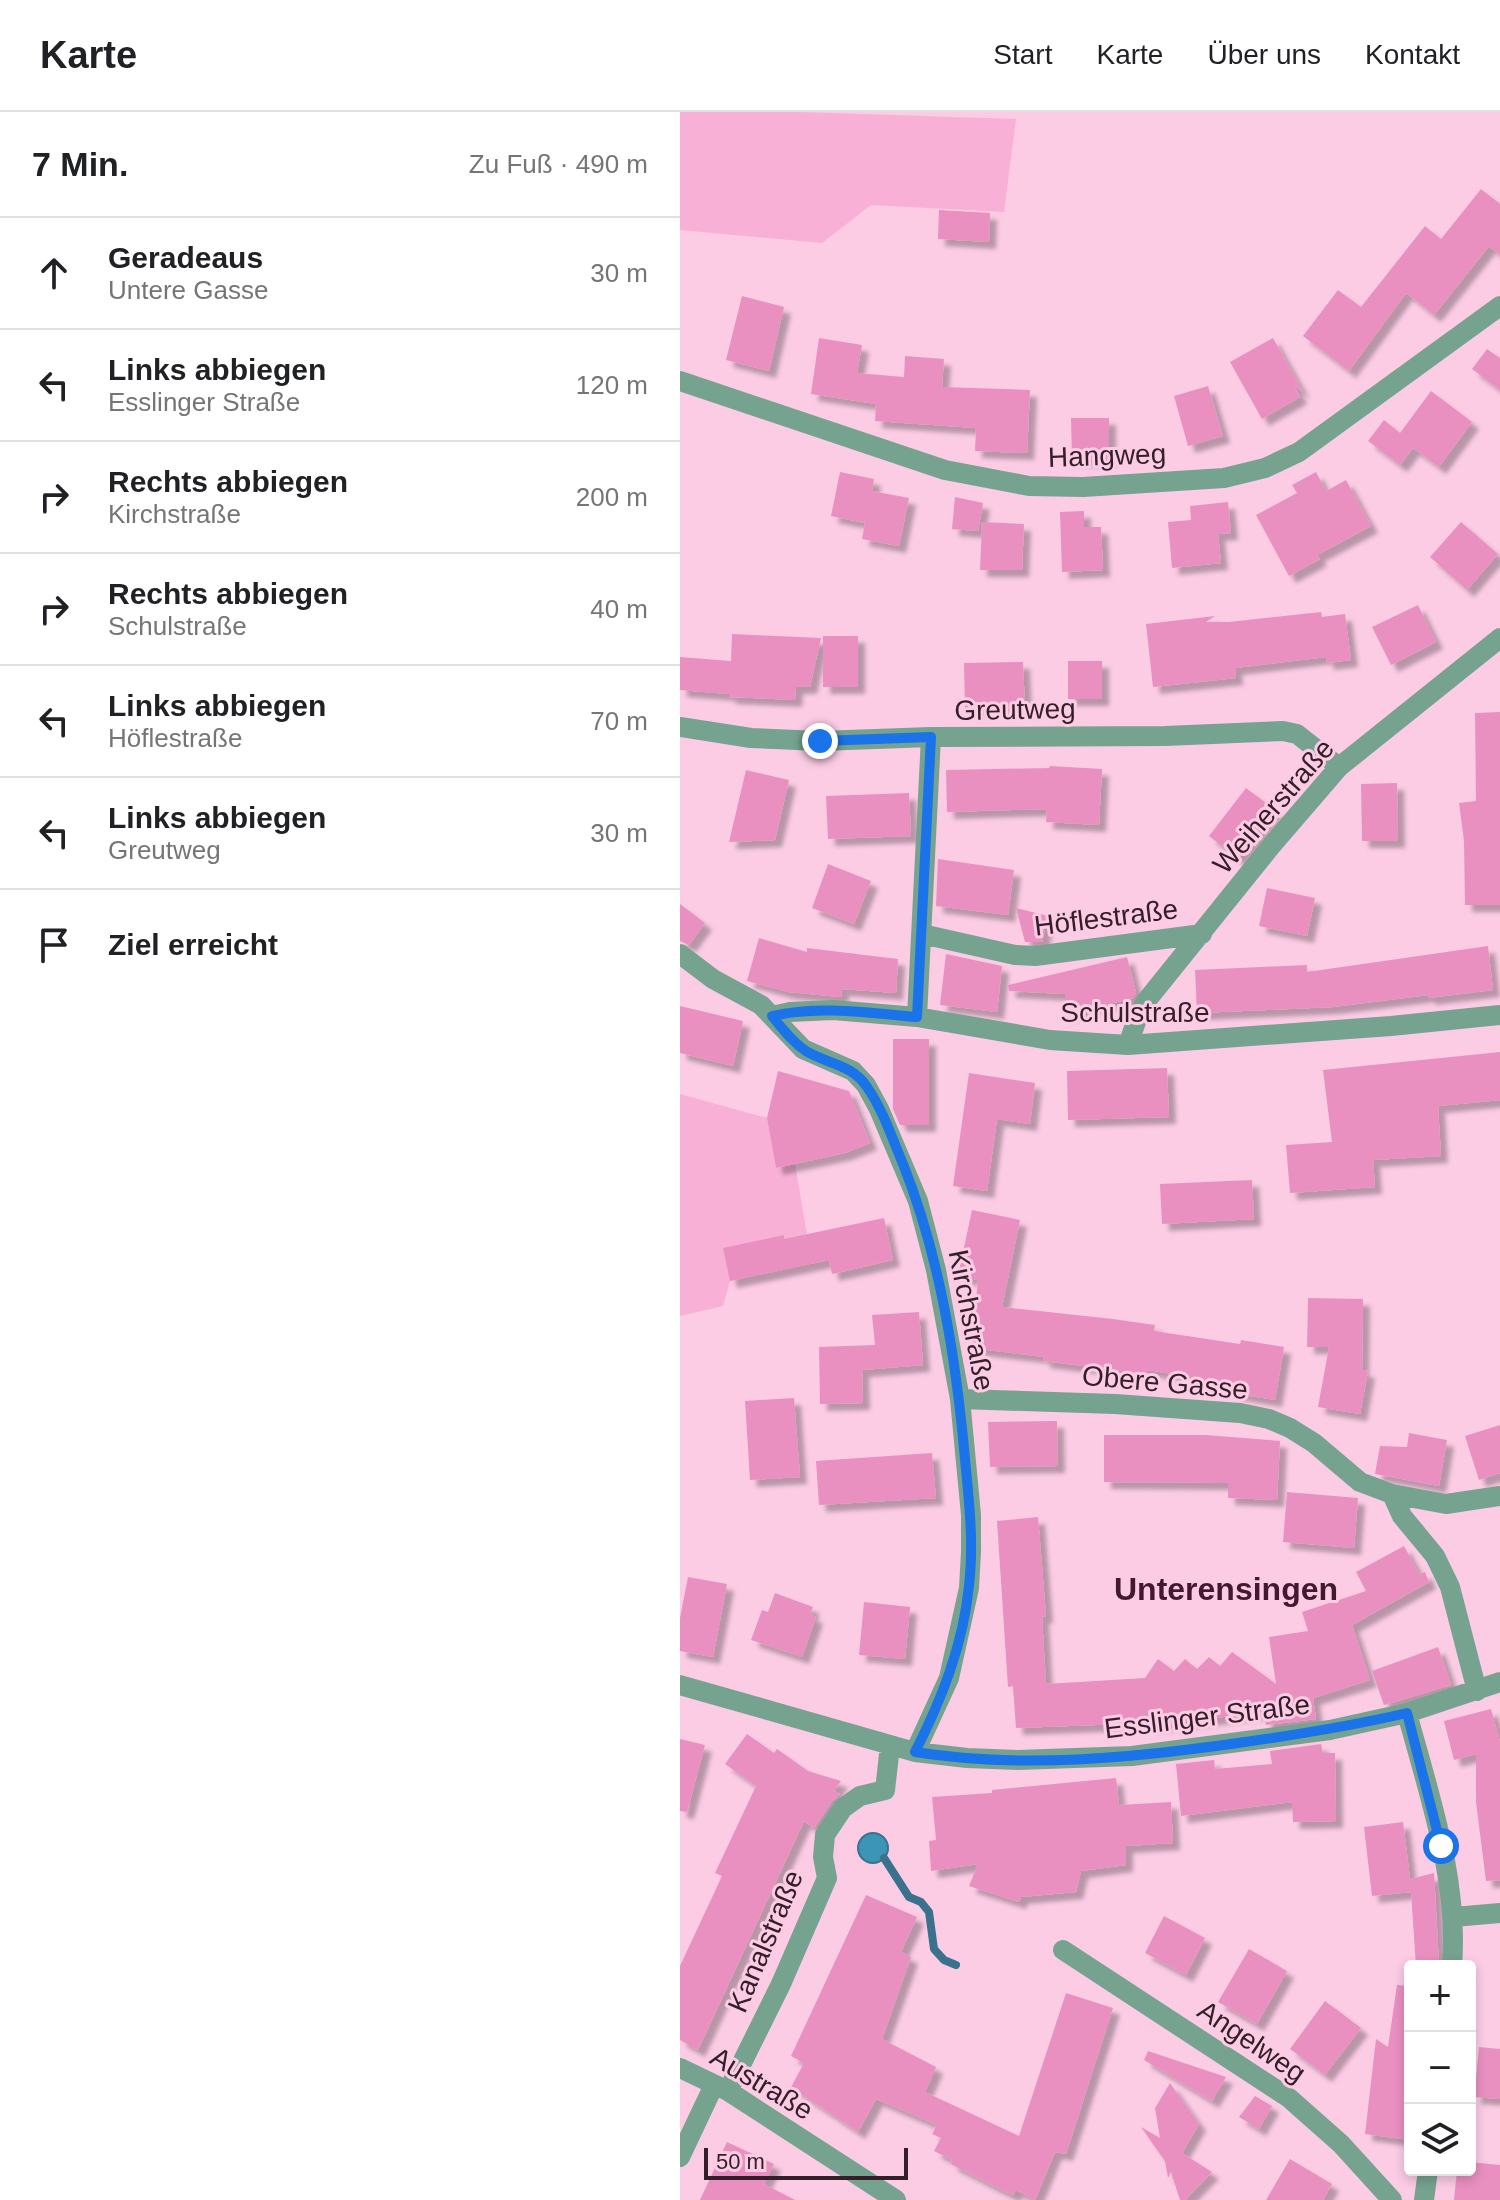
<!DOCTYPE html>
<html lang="de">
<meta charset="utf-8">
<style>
:root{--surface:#fff;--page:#f2f2f2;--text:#202124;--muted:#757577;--line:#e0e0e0}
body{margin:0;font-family:Helvetica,sans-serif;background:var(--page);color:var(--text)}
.controls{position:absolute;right:24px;bottom:24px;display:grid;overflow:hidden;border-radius:8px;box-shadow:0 4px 12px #0003}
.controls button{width:72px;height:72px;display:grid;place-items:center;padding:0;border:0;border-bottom:2px solid var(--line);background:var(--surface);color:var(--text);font:40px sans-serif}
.scale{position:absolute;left:24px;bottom:20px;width:204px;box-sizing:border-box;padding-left:8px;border:4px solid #341e2a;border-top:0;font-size:22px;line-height:28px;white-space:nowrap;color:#341e2a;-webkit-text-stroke:6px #fbcce4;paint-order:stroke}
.stop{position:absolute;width:24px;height:24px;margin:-18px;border:6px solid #1a73e8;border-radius:50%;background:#fff}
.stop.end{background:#1a73e8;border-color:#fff;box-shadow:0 2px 8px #0008}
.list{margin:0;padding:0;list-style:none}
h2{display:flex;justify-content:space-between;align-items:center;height:104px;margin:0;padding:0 32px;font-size:34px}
h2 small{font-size:26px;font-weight:400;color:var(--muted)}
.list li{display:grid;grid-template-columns:52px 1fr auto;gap:24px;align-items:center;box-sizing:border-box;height:112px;padding:0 32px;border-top:2px solid var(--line)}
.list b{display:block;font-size:30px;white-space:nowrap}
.list p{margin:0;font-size:26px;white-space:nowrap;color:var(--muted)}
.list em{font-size:26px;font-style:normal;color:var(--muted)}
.icon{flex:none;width:44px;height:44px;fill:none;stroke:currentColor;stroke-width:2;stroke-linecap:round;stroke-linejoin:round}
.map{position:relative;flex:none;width:820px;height:2088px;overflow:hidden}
header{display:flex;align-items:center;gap:48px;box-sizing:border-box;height:112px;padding:0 40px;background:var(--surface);border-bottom:2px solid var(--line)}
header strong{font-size:38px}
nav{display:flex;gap:44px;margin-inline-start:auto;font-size:28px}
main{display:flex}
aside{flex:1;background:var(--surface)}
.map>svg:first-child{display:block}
</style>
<header>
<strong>Karte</strong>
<nav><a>Start</a><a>Karte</a><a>Über uns</a><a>Kontakt</a></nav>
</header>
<main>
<aside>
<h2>7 Min.<small>Zu Fuß · 490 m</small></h2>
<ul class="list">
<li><svg class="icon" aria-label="ahead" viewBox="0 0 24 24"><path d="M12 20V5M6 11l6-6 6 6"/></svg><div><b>Geradeaus</b><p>Untere Gasse</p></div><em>30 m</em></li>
<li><svg class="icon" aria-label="left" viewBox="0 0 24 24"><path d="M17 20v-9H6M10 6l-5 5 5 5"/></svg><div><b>Links abbiegen</b><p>Esslinger Straße</p></div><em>120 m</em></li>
<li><svg class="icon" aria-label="right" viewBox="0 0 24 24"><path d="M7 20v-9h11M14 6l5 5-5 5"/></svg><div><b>Rechts abbiegen</b><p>Kirchstraße</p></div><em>200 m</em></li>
<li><svg class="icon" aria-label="right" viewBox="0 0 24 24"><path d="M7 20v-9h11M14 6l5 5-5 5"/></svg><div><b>Rechts abbiegen</b><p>Schulstraße</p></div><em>40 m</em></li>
<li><svg class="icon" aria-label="left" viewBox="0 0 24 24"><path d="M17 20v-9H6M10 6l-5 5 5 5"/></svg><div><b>Links abbiegen</b><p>Höflestraße</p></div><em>70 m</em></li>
<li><svg class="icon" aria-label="left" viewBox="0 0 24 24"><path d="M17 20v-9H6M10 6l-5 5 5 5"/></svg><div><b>Links abbiegen</b><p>Greutweg</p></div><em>30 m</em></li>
<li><svg class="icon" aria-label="arrive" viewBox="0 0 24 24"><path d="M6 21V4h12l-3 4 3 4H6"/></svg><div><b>Ziel erreicht</b></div></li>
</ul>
</aside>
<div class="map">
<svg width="820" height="2088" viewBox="0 0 820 2088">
<defs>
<filter id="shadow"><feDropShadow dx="7" dy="7" stdDeviation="2" flood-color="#0004"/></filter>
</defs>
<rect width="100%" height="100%" fill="#fbcce4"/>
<!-- green -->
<path fill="#f8b0d6" d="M 0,0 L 119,0 L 336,7 L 324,100 L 191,93 L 142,131 L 0,118 Z
M 0,982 L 87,1006 L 96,1056 L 115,1052 L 132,1152 L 50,1169 L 43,1194 L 0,1204 Z"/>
<!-- water -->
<path fill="#3c95b7" stroke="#3a718d" stroke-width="2" d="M178 1736a15 15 0 1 1 30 0a15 15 0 1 1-30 0Z"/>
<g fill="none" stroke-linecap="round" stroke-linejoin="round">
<!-- stream -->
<path stroke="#3a718d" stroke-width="8" d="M 204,1746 L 229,1785 L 241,1790 L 249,1800 L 254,1837 L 264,1848 L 276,1853"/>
</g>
<!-- building -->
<path fill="#e990c0" filter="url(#shadow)" d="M 801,77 L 820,92 L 820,143 L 809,134 L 754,203 L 726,181 L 669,259 L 623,224 L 658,178 L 681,195 L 745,114 L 761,127 Z
M 259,98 L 310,101 L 309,130 L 258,127 Z
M 62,184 L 104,195 L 89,259 L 46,248 Z
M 139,226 L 182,233 L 177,261 L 224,265 L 225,244 L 264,247 L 262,275 L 350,278 L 347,341 L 295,339 L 296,316 L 195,309 L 196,292 L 131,282 Z
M 593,226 L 623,280 L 614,273 L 620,285 L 582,307 L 550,250 Z
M 807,237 L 820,246 L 820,278 L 792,257 Z
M 528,274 L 543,324 L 508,334 L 494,284 Z
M 751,279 L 792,310 L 759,355 L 733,336 L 720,353 L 688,329 L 704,308 L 720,321 Z
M 391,306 L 429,306 L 429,348 L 392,348 Z
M 160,360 L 194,367 L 192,379 L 229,386 L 219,434 L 182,427 L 185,411 L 151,404 Z
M 636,360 L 646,379 L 666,368 L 691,414 L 637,443 L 640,447 L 609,464 L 576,403 L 617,381 L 612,373 Z
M 275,385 L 303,391 L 298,419 L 272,417 Z
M 548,390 L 551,421 L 538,422 L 541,451 L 492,456 L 488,410 L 511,408 L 510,394 Z
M 404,399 L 404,415 L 421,415 L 423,458 L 382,460 L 380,400 Z
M 302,410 L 344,412 L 342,458 L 300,458 Z
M 781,410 L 818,442 L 787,478 L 750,445 Z
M 738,493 L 756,530 L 711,553 L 692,515 Z
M 641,500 L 642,505 L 665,502 L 671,548 L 647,551 L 646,545 L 555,556 L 556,566 L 473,575 L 466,512 L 535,504 L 526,510 L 549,510 Z
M 52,522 L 141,526 L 130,575 L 116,575 L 115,588 L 49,585 L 49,582 L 0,578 L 0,545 L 51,549 Z
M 143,524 L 178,524 L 178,575 L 143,575 Z
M 388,549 L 422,549 L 422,587 L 388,587 Z
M 343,550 L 345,596 L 285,597 L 284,551 Z
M 820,600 L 820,793 L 785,793 L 784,729 L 779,691 L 796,689 L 795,601 Z
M 370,654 L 422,657 L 419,713 L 366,710 L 367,697 L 267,700 L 266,658 L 369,656 Z
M 66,658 L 109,668 L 95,728 L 49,730 Z
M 717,671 L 718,729 L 682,729 L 681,672 Z
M 566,676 L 595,698 L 558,747 L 529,724 Z
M 229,681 L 231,724 L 148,727 L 146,684 Z
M 258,747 L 334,758 L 328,803 L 256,794 Z
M 148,752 L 191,769 L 174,812 L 132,796 Z
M 587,776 L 635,786 L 627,824 L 579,814 Z
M 0,792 L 25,811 L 9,833 L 0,829 Z
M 336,796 L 368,804 L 362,830 L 345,830 Z
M 79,826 L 127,840 L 127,836 L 218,847 L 216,881 L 162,877 L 161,885 L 108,880 L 67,869 Z
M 808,834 L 813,878 L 748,886 L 748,883 L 653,895 L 517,901 L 515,858 L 627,853 L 627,860 Z
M 266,842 L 322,854 L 317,900 L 260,893 Z
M 447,845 L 456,881 L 453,886 L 385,903 L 385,882 L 329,879 L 328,873 Z
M 0,894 L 63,909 L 53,954 L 0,941 Z
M 213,927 L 249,927 L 249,1013 L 220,1013 L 213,997 Z
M 820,940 L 820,988 L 758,994 L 761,1044 L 693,1048 L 695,1075 L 610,1081 L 606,1033 L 652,1030 L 643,958 Z
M 487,956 L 489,1005 L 388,1008 L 387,959 Z
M 98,959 L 169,979 L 190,1031 L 165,1041 L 96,1056 L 87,1006 Z
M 289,961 L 355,971 L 350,1012 L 317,1007 L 307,1079 L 273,1074 Z
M 572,1068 L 574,1107 L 482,1112 L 480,1072 Z
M 292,1098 L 340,1108 L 322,1195 L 433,1207 L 475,1213 L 474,1219 L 560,1232 L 561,1228 L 604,1235 L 595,1288 L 552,1281 L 554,1272 L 468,1258 L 467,1262 L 363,1249 L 364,1245 L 291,1236 L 298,1168 L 278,1164 Z
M 204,1106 L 213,1148 L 152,1162 L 149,1148 L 50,1169 L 43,1136 L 104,1123 L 104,1127 Z
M 628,1186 L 683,1187 L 682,1258 L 688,1259 L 680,1302 L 638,1295 L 649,1235 L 627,1235 Z
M 239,1200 L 243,1253 L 182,1258 L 183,1291 L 140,1292 L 139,1235 L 195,1233 L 192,1203 Z
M 114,1286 L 120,1365 L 70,1368 L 65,1289 Z
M 377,1309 L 378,1354 L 310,1355 L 308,1310 Z
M 820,1313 L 820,1361 L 799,1368 L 785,1324 Z
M 729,1321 L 767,1328 L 759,1374 L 695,1362 L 700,1334 L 727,1335 Z
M 424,1323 L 526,1323 L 600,1329 L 597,1388 L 548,1386 L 548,1371 L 424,1370 Z
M 252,1341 L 256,1386 L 139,1393 L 136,1349 Z
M 607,1380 L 678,1386 L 674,1436 L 603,1430 Z
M 358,1405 L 366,1504 L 362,1505 L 366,1572 L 465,1566 L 478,1547 L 494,1559 L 505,1547 L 517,1557 L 529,1545 L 540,1554 L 552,1540 L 596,1572 L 589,1525 L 628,1519 L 622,1500 L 686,1479 L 676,1460 L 724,1434 L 739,1462 L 745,1460 L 749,1470 L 672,1513 L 690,1568 L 633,1586 L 636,1607 L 586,1613 L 583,1600 L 470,1614 L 469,1611 L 336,1616 L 333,1574 L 328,1575 L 317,1409 Z
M 8,1465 L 47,1472 L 33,1545 L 0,1539 L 0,1506 Z
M 95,1481 L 133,1495 L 130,1502 L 136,1505 L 122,1545 L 71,1528 L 82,1498 L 88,1500 Z
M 184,1490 L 230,1495 L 225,1547 L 179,1543 Z
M 758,1535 L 771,1573 L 704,1593 L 692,1559 Z
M 811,1597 L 820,1630 L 820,1768 L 806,1769 L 796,1690 L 796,1642 L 774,1648 L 764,1609 Z
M 67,1622 L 94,1641 L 97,1637 L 128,1659 L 161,1669 L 154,1679 L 160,1682 L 152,1689 L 134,1716 L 124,1709 L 18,1938 L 0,1928 L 0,1854 L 42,1764 L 35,1761 L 76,1674 L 45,1652 Z
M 0,1627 L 25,1633 L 7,1700 L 0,1699 Z
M 641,1632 L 643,1641 L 655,1641 L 656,1709 L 613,1710 L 612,1690 L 501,1704 L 496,1652 L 534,1648 L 535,1657 L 592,1652 L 590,1639 Z
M 436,1666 L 439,1693 L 491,1690 L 493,1731 L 446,1734 L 446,1753 L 401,1759 L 396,1780 L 341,1785 L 339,1790 L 289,1774 L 298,1752 L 251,1759 L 249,1729 L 256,1728 L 252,1685 L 312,1681 L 312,1678 Z
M 723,1710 L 730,1767 L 754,1761 L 759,1854 L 736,1854 L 731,1780 L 692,1784 L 684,1715 Z
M 186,1783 L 237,1805 L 221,1840 L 231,1845 L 202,1927 L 256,1955 L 245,1980 L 339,2024 L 386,1881 L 433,1896 L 386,2042 L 375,2040 L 355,2088 L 336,2078 L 333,2083 L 314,2074 L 271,2052 L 272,2048 L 254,2039 L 261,2026 L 252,2022 L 257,2013 L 196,1987 L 178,2020 L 111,1975 L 124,1951 L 111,1944 Z
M 484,1804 L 525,1826 L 506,1863 L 465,1841 Z
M 569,1837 L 607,1859 L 577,1912 L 538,1890 Z
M 717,1873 L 730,1874 L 730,2028 L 685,2022 L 696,1927 L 708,1935 Z
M 645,1889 L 681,1916 L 645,1963 L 610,1937 Z
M 799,1935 L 820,1937 L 820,1987 L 794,1985 Z
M 468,1939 L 546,1965 L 532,1989 L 464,1948 Z
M 490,1971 L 519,2012 L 502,2041 L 532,2060 L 505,2088 L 500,2088 L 491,2060 L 488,2066 L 485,2049 L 461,2015 L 480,2026 L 475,1996 Z
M 575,1984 L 592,1994 L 579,2017 L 559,2005 Z
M 47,2030 L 94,2052 L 84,2072 L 115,2088 L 20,2088 Z
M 610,2047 L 652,2072 L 643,2088 L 586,2088 Z
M 790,2050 L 820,2053 L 820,2088 L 774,2088 L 777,2058 L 790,2058 Z"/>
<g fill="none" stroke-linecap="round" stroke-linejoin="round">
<!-- minor -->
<path stroke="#76a290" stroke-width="20" d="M 0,269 L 265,358 L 349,374 L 403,375 L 544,366 L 585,356 L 619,340 L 820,194
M 0,615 L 71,626 L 140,629 L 251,625 L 485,624 L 603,619 L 617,622 L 659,655
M 242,822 L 335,843 L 355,844 L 522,822
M 0,842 L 33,867 L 81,893 L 123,937 L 173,959 L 186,973 L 199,997 L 238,1089 L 256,1158 L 280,1287 L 291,1403 L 291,1440 L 289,1476 L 269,1566 L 235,1640
M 92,904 L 110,900 L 153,898 L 237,905 L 370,928 L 448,933 L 711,914 L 820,903
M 237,905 L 251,625
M 448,933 L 458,904 L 467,888 L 591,734 L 659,655 L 820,526
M 280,1287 L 435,1292 L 560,1301 L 589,1307 L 610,1316 L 634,1331 L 680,1370 L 712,1382 L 766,1392 L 820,1384
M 712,1382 L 722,1404 L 755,1444 L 770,1475 L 797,1579
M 0,1573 L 235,1640 L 287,1646 L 338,1648 L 452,1644 L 650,1618 L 727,1601 L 820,1570
M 727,1601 C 749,1683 779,1768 772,1854
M 774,1805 L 820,1801
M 383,1838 L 609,1986 L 661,2032 L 712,2088
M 0,1956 L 48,1979 L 216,2088
M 48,1979 L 101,1872 L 147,1766 L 143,1745 L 145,1723 L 163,1696 L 180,1684 L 205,1678 L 210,1634
M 0,2045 L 34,1973
M 744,2088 L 748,2058"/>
</g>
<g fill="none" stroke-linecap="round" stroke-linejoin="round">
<!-- route -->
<path stroke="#1a73e8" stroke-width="10" d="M 140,629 L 251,625 L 237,905 C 189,901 140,893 92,904 C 102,916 112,930 126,939 C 147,952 172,952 187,975 C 203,998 212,1026 223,1052 C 260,1145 276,1247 285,1347 C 289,1389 294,1431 289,1474 C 283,1533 262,1587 235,1640 C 342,1657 452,1646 558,1631 C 615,1623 671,1614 727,1601 L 761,1734"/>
</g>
<g text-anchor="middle" stroke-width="6" stroke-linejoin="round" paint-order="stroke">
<!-- street labels -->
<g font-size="28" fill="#341e2a" stroke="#fbcce4">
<text transform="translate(427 343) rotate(-2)" y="10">Hangweg</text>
<text transform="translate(335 597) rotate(-1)" y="10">Greutweg</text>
<text transform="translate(593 694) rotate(-49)" y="10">Weiherstraße</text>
<text transform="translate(426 805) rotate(-7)" y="10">Höflestraße</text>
<text x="455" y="910">Schulstraße</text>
<text transform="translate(292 1208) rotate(79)" y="10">Kirchstraße</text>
<text transform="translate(485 1270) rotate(5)" y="10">Obere Gasse</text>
<text transform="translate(527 1604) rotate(-7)" y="10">Esslinger Straße</text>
<text transform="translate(85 1829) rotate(-67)" y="10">Kanalstraße</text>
<text transform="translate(572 1929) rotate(34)" y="10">Angelweg</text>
<text transform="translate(82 1971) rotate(31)" y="10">Austraße</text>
</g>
<!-- quarter labels -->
<g font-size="32" font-weight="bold" fill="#431831" stroke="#fbcce4">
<text x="546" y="1488">Unterensingen</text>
</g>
</g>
</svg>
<div class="controls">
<button>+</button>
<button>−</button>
<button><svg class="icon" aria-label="layers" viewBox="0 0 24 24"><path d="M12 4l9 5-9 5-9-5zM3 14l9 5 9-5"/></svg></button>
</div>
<div class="scale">50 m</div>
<div class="stop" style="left:761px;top:1734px"></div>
<div class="stop end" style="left:140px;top:629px"></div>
</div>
</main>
